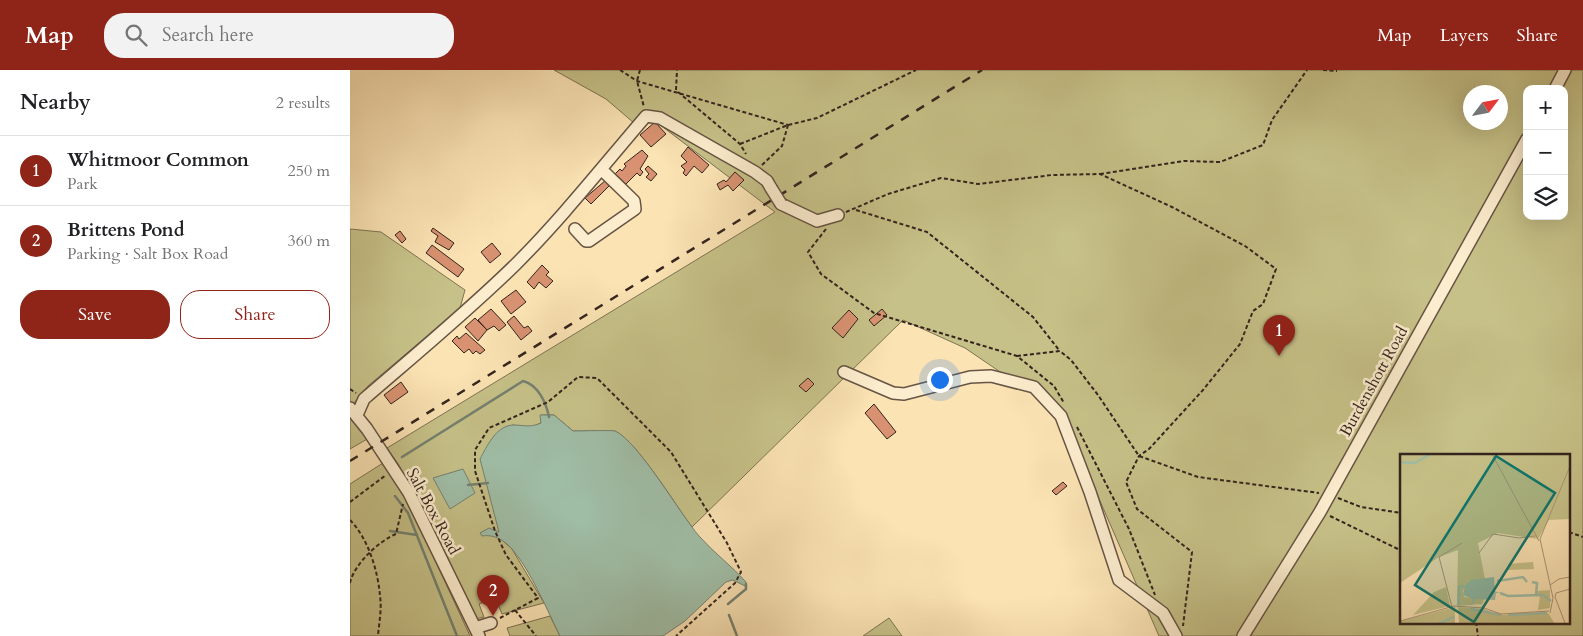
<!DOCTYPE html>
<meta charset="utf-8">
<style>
:root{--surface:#fff;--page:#f2f2f2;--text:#202124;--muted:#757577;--line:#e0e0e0;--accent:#8f2418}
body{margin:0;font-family:Cardo,serif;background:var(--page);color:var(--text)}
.controls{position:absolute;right:15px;top:15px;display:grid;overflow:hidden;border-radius:10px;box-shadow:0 5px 20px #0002}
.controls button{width:45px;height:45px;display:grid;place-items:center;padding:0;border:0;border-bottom:1px solid var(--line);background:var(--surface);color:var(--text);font:25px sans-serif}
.compass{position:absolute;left:1113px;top:15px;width:45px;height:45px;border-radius:50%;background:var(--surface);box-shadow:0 5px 20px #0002;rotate:58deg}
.you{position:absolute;left:589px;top:309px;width:18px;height:18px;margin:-12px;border:4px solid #fff;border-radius:50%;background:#1a73e8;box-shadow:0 0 0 8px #1a73e833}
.badge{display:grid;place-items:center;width:32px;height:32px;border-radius:50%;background:var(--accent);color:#fff;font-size:16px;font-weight:700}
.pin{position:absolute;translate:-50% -41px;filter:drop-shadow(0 1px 2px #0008)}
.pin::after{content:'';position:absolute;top:26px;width:18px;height:15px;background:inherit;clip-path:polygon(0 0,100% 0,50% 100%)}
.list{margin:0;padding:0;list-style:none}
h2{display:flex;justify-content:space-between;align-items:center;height:65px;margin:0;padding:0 20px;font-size:21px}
h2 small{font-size:16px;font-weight:400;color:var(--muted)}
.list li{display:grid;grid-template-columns:32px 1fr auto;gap:15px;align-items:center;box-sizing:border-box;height:70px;padding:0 20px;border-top:1px solid var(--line)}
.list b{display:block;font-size:19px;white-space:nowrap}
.list p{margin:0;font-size:16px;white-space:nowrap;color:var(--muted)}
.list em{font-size:16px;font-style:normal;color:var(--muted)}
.actions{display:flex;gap:10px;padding:15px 20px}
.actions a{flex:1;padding:11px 0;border:1px solid var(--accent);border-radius:20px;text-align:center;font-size:18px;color:var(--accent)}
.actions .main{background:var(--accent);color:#fff}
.icon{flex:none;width:28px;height:28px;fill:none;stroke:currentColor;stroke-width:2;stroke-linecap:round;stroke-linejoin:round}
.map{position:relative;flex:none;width:1233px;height:566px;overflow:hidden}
header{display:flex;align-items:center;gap:30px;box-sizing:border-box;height:70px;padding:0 25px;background:var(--accent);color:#fff}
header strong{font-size:24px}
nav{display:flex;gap:28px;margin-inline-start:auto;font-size:18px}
.search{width:350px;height:45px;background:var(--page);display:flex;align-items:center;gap:12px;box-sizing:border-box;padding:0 18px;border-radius:20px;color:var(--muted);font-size:19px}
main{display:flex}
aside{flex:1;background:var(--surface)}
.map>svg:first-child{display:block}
</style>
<header>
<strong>Map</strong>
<div class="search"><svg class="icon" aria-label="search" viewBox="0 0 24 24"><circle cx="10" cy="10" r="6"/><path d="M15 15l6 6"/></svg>Search here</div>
<nav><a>Map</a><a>Layers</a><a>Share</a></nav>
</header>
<main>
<aside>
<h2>Nearby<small>2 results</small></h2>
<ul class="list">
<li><span class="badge">1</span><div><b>Whitmoor Common</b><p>Park</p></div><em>250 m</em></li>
<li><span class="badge">2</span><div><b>Brittens Pond</b><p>Parking · Salt Box Road</p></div><em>360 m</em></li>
</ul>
<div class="actions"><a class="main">Save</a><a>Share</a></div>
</aside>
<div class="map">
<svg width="1233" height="566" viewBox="0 0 1233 566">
<rect width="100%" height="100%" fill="#fbe3b4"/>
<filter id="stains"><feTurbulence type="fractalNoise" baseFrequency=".004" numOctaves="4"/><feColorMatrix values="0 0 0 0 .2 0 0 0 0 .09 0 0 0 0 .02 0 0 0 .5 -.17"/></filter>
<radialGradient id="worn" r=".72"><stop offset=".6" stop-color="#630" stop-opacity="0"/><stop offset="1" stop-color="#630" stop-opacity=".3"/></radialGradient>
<!-- green -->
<path fill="#c6c188" stroke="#7d7253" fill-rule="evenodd" d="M 204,0 L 1233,0 L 1233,566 L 809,566 L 712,344 L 615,278 L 553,250 L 342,457 C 326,436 286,370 265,361 C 261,360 230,361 223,361 L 204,345 L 191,345 L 191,353 L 181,357 L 162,355 L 153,471 L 162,479 L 194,533 L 152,544 L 145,527 L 129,534 L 134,547 L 125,549 L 49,395 L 37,378 L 425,142 L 293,42 L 284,53 L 256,29 ZM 1177,19 L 1214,19 L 1214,146 L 1177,146 ZM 1120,22 L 1150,22 L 1150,52 L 1120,52 ZM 1052,385 L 1219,385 L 1219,552 L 1052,552 Z
M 0,159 L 31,162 L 115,220 L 110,238 L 18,316 L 3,334 L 0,331 Z
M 0,348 L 19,368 L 0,379 Z
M 33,393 L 62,440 L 120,566 L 0,566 L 0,414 Z
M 200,546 L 210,566 L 160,566 L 157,558 Z
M 539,548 L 552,566 L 513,566 Z"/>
<!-- water -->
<path fill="#a0bfa8" stroke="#758171" d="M 190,345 L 204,345 L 223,361 C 230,361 261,360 265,361 C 288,371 330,444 349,466 C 364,483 382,496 396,512 L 395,516 L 383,510 L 376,512 L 335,551 L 313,566 L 210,566 C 197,540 181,501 162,479 C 154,470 144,464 132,466 L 130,463 L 139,458 L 149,462 L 130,389 C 137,376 146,356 163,355 C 174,355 180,358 191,353 Z
M 113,399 L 125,423 L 100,439 L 83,408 Z"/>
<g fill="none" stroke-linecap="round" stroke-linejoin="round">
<!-- stream -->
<path stroke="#758171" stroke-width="2.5" d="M 52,387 L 173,311 C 188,315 196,332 199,347
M 118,415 L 138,413
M 45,426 L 58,443 L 107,566
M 40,461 L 67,465
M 378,534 L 396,519 L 396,514
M 379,545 L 387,566"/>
</g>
<!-- building -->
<path fill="#d89271" stroke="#34241e" d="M 305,52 L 316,64 L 301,77 L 290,65 Z
M 338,77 L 359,95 L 352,103 L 344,96 L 336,106 L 333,103 L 335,100 L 331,96 L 337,92 L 331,86 Z
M 292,80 L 298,86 L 290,99 L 293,102 L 290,106 L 287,103 L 276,114 L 265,104 L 270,99 L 272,101 L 276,96 L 274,94 Z
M 298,96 L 307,104 L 301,111 L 296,107 L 299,104 L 295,99 Z
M 385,102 L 394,110 L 383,121 L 378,115 L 370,120 L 367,114 L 374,110 L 376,112 Z
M 256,110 L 260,115 L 241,134 L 235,128 Z
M 83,158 L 104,173 L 99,180 L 85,172 L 88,166 L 81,161 Z
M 50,161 L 56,169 L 52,173 L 45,165 Z
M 142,173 L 151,184 L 140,193 L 131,182 Z
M 82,175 L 114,199 L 108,207 L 76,183 Z
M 192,195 L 199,202 L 196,205 L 203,211 L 196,218 L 189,212 L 184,219 L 177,212 Z
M 166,220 L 176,232 L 161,244 L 151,231 Z
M 141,239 L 156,255 L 149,261 L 144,256 L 137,260 L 128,250 Z
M 532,239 L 537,245 L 524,256 L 519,250 Z
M 499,240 L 508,249 L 493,268 L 482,258 Z
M 164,246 L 174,258 L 178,256 L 182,261 L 171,270 L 157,252 Z
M 125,248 L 137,260 L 128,271 L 115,257 Z
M 116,263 L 135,280 L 130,284 L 126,281 L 123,284 L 119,279 L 114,283 L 102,271 L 107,266 L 109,269 Z
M 458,308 L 464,314 L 456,322 L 449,316 Z
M 51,312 L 58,322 L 41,334 L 34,325 Z
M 524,334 L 546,362 L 537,369 L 515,343 Z
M 713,412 L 717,416 L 706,425 L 702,421 Z"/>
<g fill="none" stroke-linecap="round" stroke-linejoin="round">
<!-- minor casing -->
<g stroke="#665444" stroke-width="14">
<path id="minor" d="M 1205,19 L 1215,0
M 431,134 L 467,151 L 488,145
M 225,159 L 236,171 L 239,171 L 285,139 L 284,131 L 251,99
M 494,302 L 543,323 L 554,324 L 620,307 L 641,306 L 684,317 L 711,346 L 740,422 L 769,510 L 813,543 L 826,566
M 0,338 L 17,359 L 59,423 L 129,566
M 7,345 L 14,329 C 65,285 117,242 165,195 C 212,148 253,96 296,46 L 310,48 L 405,102 L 417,111 L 421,118
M 125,558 L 141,553
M 893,566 L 970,442 L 1177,69"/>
</g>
<!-- path -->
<path stroke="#34241e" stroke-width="2" stroke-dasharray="4 2.5" stroke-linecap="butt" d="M 270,0 L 287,11 L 438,55
M 290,0 L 287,11 L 294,37
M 973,0 L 987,1
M 326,20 L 327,0
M 328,22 L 390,74 L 396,84
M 390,74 L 438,55 L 467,48 L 566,0
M 412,95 L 432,76 L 438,55
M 750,104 L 834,91 L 870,92 L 913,75 L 922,50 L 957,0
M 506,140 L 577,162 L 683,247 L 709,280
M 496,142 L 538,124 L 591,108 L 628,114 L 702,105 L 750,104 L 822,137 L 895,176 L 926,199 L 913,234 L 903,241 L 890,274 L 853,320 L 799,379 L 789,386 L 776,412 L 787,439 L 842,482 L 833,556
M 476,159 L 458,182 L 471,204 L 524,243 L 667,286 L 704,316 L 714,333
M 667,286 L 710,281 L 721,290 L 748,325 L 789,386 L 848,407 L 969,423
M 0,319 L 6,323
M 727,357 L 779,459 L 805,525
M 988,428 L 1011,437 L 1052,443
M 0,432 L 36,405
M 980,446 L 1052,481
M 0,450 C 18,468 28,501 30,526 C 32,539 29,553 28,566
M 1219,462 L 1233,467
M 0,513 C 4,494 29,471 46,464 L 53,434
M 165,540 L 186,566
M 150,548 L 188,528 L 156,485 L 145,461 L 125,401 L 125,380 L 139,358 L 198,332 L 228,307 L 247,308 L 321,382 L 377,473 L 391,502 L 385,513 L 326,566
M 1126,552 L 1128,566"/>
<!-- minor -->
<use href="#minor" stroke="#fcedce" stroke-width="11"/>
<!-- rail -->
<path stroke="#34241e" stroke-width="2.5" stroke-dasharray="9 9" stroke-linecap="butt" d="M 0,391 L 632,0"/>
<!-- minor-bridge casing -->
<g stroke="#665444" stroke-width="14" stroke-linecap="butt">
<path id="minor-bridge" d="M 421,118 L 431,134"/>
</g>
<!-- minor-bridge -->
<use href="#minor-bridge" stroke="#fcedce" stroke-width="11"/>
</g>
<g text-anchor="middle" stroke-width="5" stroke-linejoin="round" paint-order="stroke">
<!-- street labels -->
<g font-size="16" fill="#34241e" stroke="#fcedce">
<text transform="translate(1023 311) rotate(-61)" y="6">Burdenshott Road</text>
<text transform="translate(84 441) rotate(62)" y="6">Salt Box Road</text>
</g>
</g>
<!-- overview -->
<g transform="translate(1050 384)">
<rect width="170" height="170" fill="#fbe3b4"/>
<path d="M 0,0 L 170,0 L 170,65 L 149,66 L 138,85 L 98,79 L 78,89 L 85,125 L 70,127 L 63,137 L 64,143 L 84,145 L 82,150 L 57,152 L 58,96 L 39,103 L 0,129 ZM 133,108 L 134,115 L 108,116 L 108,110 ZM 46,133 L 50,152 L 13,161 L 34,138 ZM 150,136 L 150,154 L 138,156 L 140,142 L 136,142 L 137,137 ZM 55,153 L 55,170 L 0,170 L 0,167 ZM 58,153 L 84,155 L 99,161 L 148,159 L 155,170 L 59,170 Z" fill="#c6c188"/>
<path d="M 94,123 L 95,137 L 100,139 L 96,139 L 95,146 L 76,145 L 71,152 L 73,145 L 63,141 L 65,132 L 71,126 Z" fill="#a0bfa8"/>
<path fill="none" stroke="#a0bfa8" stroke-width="2.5" d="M 0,8 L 15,9 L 30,0M 97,127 L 123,123 L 127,128M 132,128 L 137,129 L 136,141M 100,139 L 108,142 L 143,141 L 151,147M 59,151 L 59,133 L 64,132M 71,155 L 101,161M 108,161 L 147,159M 38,170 L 54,163"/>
<path fill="none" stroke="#ab9778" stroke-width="1" d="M 92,0 L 139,87M 79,99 L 93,80 L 119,84 L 135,82M 150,131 L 159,125 L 170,123M 155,143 L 165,169M 155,143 L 156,139 L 170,135M 52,153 L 39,103 L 62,89M 150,159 L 153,144 L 140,85 L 170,12M 0,167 L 54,152 L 84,154 L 101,160 L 149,157"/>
<path fill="#0f766e" fill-opacity="0.15" stroke="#0f766e" stroke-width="2.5" d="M 96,2 L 155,39 L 74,168 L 15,131 Z"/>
<rect width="170" height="170" fill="none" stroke="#34241e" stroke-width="2.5"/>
</g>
<rect width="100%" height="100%" filter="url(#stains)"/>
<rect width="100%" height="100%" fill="url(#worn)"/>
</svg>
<div class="controls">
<button>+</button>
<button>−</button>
<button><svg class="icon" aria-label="layers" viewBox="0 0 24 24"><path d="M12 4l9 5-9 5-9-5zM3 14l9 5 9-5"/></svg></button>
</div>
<svg class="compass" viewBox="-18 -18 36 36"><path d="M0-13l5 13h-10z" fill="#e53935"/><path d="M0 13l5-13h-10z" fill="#757577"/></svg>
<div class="you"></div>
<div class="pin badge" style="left:929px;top:286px">1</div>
<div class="pin badge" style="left:143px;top:546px">2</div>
</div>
</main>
